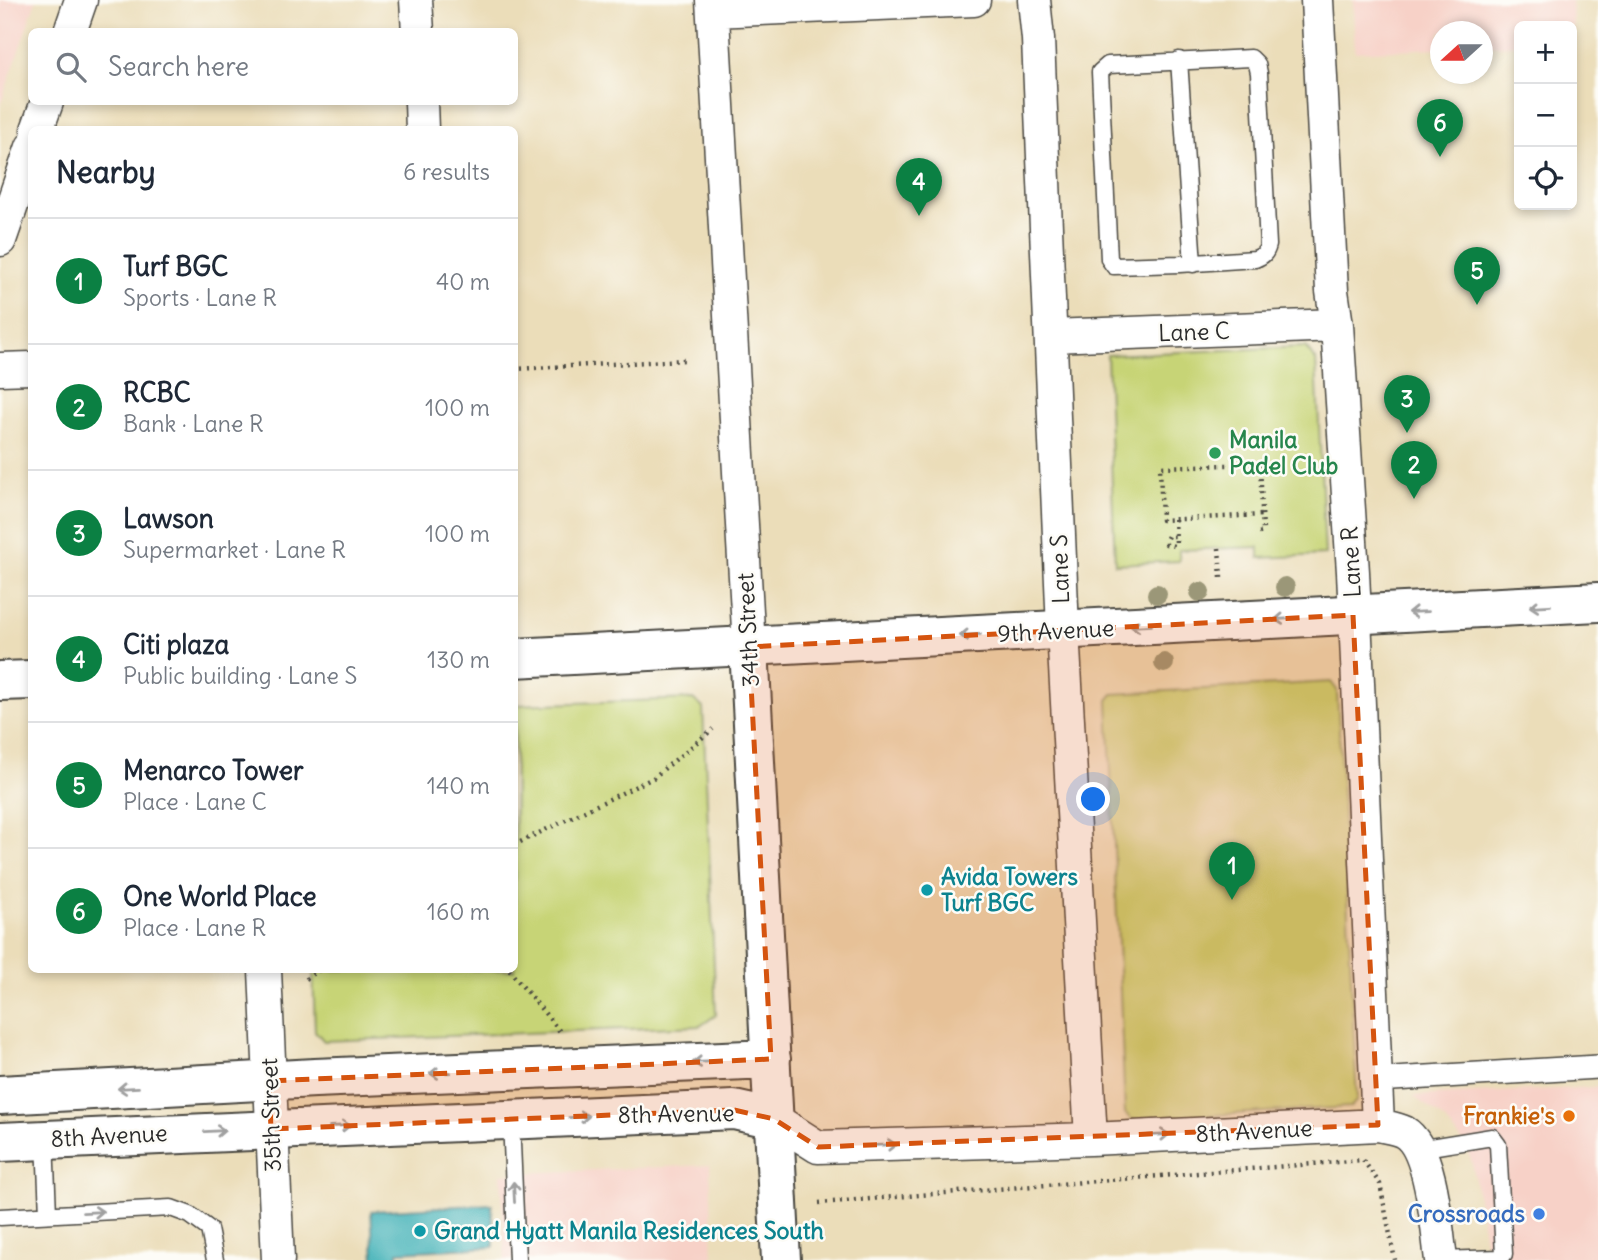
<!DOCTYPE html>
<meta charset="utf-8">
<style>
:root{--surface:#fff;--page:#f2f2f3;--text:#1f2937;--muted:#747a83;--line:#e0e1e3;--accent:#0b8043}
body{margin:0;font-family:Delius,sans-serif;background:var(--page);color:var(--text)}
.controls{position:absolute;right:21px;top:21px;display:grid;overflow:hidden;border-radius:10px;box-shadow:0 4px 10px #0003}
.controls button{width:63px;height:63px;display:grid;place-items:center;padding:0;border:0;border-bottom:2px solid var(--line);background:var(--surface);color:var(--text);font:35px sans-serif}
.compass{position:absolute;left:1430px;top:21px;width:63px;height:63px;border-radius:50%;background:var(--surface);box-shadow:0 4px 10px #0003;rotate:249deg}
.you{position:absolute;left:1094px;top:800px;width:24px;height:24px;margin:-18px;border:5px solid #fff;border-radius:50%;background:#1a73e8;box-shadow:0 0 0 10px #1a73e833}
.badge{display:grid;place-items:center;width:46px;height:46px;border-radius:50%;background:var(--accent);color:#fff;font-size:23px;font-weight:700}
.pin{position:absolute;translate:-50% -58px;filter:drop-shadow(0 2px 4px #0008)}
.pin::after{content:'';position:absolute;top:37px;width:24px;height:21px;background:inherit;clip-path:polygon(0 0,100% 0,50% 100%)}
.list{margin:0;padding:0;list-style:none}
h2{display:flex;justify-content:space-between;align-items:center;height:91px;margin:0;padding:0 28px;font-size:30px}
h2 small{font-size:23px;font-weight:400;color:var(--muted)}
.list li{display:grid;grid-template-columns:46px 1fr auto;gap:21px;align-items:center;box-sizing:border-box;height:126px;padding:0 28px;border-top:2px solid var(--line)}
.list b{display:block;font-size:26px;white-space:nowrap}
.list p{margin:0;font-size:23px;white-space:nowrap;color:var(--muted)}
.list em{font-size:23px;font-style:normal;color:var(--muted)}
.icon{flex:none;width:38px;height:38px;fill:none;stroke:currentColor;stroke-width:2;stroke-linecap:round;stroke-linejoin:round}
.map{position:relative;flex:none;width:1598px;height:1260px;overflow:hidden}
.search{position:absolute;background:var(--surface);box-shadow:0 4px 10px #0003;left:28px;top:28px;width:490px;height:77px;display:flex;align-items:center;gap:18px;box-sizing:border-box;padding:0 24px;border-radius:10px;color:var(--muted);font-size:26px}
.panel{position:absolute;background:var(--surface);box-shadow:0 4px 10px #0003;left:28px;top:126px;width:490px;height:847px;border-radius:10px}
.map>svg:first-child{display:block}
</style>
<div class="map">
<svg width="1598" height="1260" viewBox="0 0 1598 1260">
<rect width="100%" height="100%" fill="#fdfcf7"/>
<filter id="ink" filterUnits="userSpaceOnUse"><feTurbulence type="fractalNoise" baseFrequency=".0143" numOctaves="2"/><feDisplacementMap in="SourceGraphic" scale="14" xChannelSelector="R" yChannelSelector="G"/><feConvolveMatrix kernelMatrix="1 2 1 2 8 2 1 2 1" color-interpolation-filters="sRGB"/></filter>
<filter id="wash" filterUnits="userSpaceOnUse"><feTurbulence type="fractalNoise" baseFrequency=".00686" numOctaves="4" result="noise"/><feDisplacementMap in="SourceGraphic" scale="28" xChannelSelector="R" yChannelSelector="G"/><feGaussianBlur stdDeviation="1.57" result="paint"/><feColorMatrix in="noise" values="0 0 0 0 0 0 0 0 0 0 0 0 0 0 0 0 0 1.4 0 .05"/><feComposite in="paint" operator="in"/></filter>
<g filter="url(#wash)">
<rect width="100%" height="100%" fill="#ebddb9"/>
<!-- built -->
<path fill="#f7d1c7" d="M 0,0 L 36,0 L 0,106 Z
M 1353,0 L 1572,0 L 1574,42 L 1572,42 L 1572,26 L 1519,26 L 1519,45 L 1483,46 L 1482,32 L 1440,32 L 1440,48 L 1355,52 Z
M 1598,1087 L 1598,1260 L 1488,1260 L 1473,1167 L 1466,1146 L 1444,1119 L 1413,1096 Z
M 710,1165 L 713,1260 L 505,1260 L 501,1174 Z"/>
<!-- green -->
<path fill="#c7d476" stroke="#798050" stroke-width="2" d="M 1305,347 L 1316,360 L 1325,555 L 1259,558 L 1259,547 L 1179,550 L 1179,561 L 1115,564 L 1107,355 Z
M 1331,682 L 1337,690 L 1357,1100 L 1351,1107 L 1132,1120 L 1125,1113 L 1108,700 L 1113,694 Z
M 693,699 L 703,708 L 716,1015 L 700,1026 L 324,1041 L 315,1031 L 313,970 L 514,970 L 515,705 Z"/>
<!-- water -->
<path fill="#40b1b7" stroke="#366e71" stroke-width="2" d="M 492,1204 L 494,1247 L 398,1252 L 398,1260 L 374,1260 L 371,1211 Z"/>
</g>
<g filter="url(#ink)">
<g fill="none" stroke-linecap="round" stroke-linejoin="round">
<!-- service casing -->
<g stroke="#484640" stroke-width="19">
<path id="service" d="M 1251,58 L 1257,64 L 1259,73 L 1268,245 C 1266,253 1263,256 1255,259 L 1180,264 L 1114,266 L 1109,259 L 1100,72 L 1108,65 Z
M 1179,60 L 1193,264
M 511,1120 L 517,1260
M 45,1140 L 48,1214
M 1418,1149 L 1492,1137 L 1498,1145 L 1504,1254 L 1500,1258 L 1441,1260
M 0,1217 L 171,1208 L 190,1215 L 209,1229 L 215,1260"/>
</g>
<!-- pedestrian casing -->
<g stroke="#484640" stroke-width="26">
<path id="pedestrian" d="M 1376,1080 L 1598,1067"/>
</g>
<!-- minor casing -->
<g stroke="#484640" stroke-width="35">
<path id="minor" d="M 416,0 L 418,32
M 712,0 L 749,647
M 1034,0 L 1038,39 L 1063,630 L 1091,1139
M 1317,0 L 1332,291 L 1337,325 L 1353,572 L 1378,1125
M 713,11 L 974,0
M 70,32 L 81,0
M 421,102 L 422,130
M 37,130 L 47,102
M 0,240 L 32,147
M 1051,336 L 1337,325
M 0,369 L 32,368
M 265,970 L 278,1260
M 774,1119 L 818,1147 L 1091,1139 L 1378,1125 C 1386,1127 1396,1128 1404,1132 C 1432,1148 1437,1230 1441,1260"/>
</g>
<!-- tertiary casing -->
<g stroke="#484640" stroke-width="42">
<path id="tertiary" d="M 749,647 L 781,1260
M 514,658 L 1598,602
M 0,681 L 32,680
M 0,1095 L 315,1078 L 771,1059
M 0,1142 L 734,1110 L 774,1119"/>
</g>
<!-- path -->
<path stroke="#484640" stroke-width="4.5" stroke-dasharray="2 5" stroke-linecap="butt" d="M 514,369 L 686,360
M 1175,519 L 1176,543 L 1174,546 L 1166,544 L 1166,540 L 1168,536 L 1176,536
M 1259,533 L 1263,532 L 1260,464 L 1160,467 L 1162,520 L 1262,515
M 1219,548 L 1221,578
M 514,845 L 653,778 L 713,729
M 509,970 L 562,1034
M 306,979 L 319,970
M 819,1203 L 1363,1160 L 1380,1184 L 1395,1260"/>
<!-- service -->
<use href="#service" stroke="#fff" stroke-width="16"/>
<!-- pedestrian -->
<use href="#pedestrian" stroke="#fff" stroke-width="23"/>
<!-- minor -->
<use href="#minor" stroke="#fff" stroke-width="32"/>
<!-- tertiary -->
<use href="#tertiary" stroke="#fff" stroke-width="38"/>
</g>
<!-- trees -->
<g fill="#9b9778">
<circle cx="1285" cy="587" r="10"/>
<circle cx="1200" cy="592" r="10"/>
<circle cx="1157" cy="594" r="10"/>
<circle cx="1164" cy="663" r="10"/>
</g>
<!-- one-way arrows -->
<defs><path id="oneway-shaft" d="M-6 0H5M1.5-3L5.5 0L1.5 3" fill="none" stroke-width="1.6" stroke-linecap="round" stroke-linejoin="round" transform="scale(1.75)"/></defs>
<g stroke="#a0a0a0">
<use href="#oneway-shaft" transform="translate(1540 606) rotate(177)"/>
<use href="#oneway-shaft" transform="translate(1418 612) rotate(178)"/>
<use href="#oneway-shaft" transform="translate(1285 619) rotate(177)"/>
<use href="#oneway-shaft" transform="translate(1141 626) rotate(177)"/>
<use href="#oneway-shaft" transform="translate(970 635) rotate(177)"/>
<use href="#oneway-shaft" transform="translate(703 1062) rotate(178)"/>
<use href="#oneway-shaft" transform="translate(440 1073) rotate(178)"/>
<use href="#oneway-shaft" transform="translate(128 1088) rotate(177)"/>
<use href="#oneway-shaft" transform="translate(579 1117) rotate(-3)"/>
<use href="#oneway-shaft" transform="translate(340 1126) rotate(-2)"/>
<use href="#oneway-shaft" transform="translate(215 1131) rotate(-3)"/>
<use href="#oneway-shaft" transform="translate(1159 1135) rotate(-3)"/>
<use href="#oneway-shaft" transform="translate(886 1145) rotate(-2)"/>
<use href="#oneway-shaft" transform="translate(514 1192) rotate(-93)"/>
<use href="#oneway-shaft" transform="translate(93 1212) rotate(-3)"/>
</g>
</g>
<!-- marked area -->
<path fill="#d5540f" fill-opacity="0.2" stroke="#d5540f" stroke-width="5" stroke-dasharray="14 9" stroke-linejoin="round" d="M 1353,615 L 1378,1125 L 818,1147 L 774,1119 L 734,1110 L 271,1129 L 269,1081 L 771,1059 L 749,647 Z"/>
<!-- markers -->
<circle fill="#2e9e5b" stroke="#fdfcf7" stroke-width="2.5" cx="1215" cy="453" r="7"/>
<g fill="#0f9aa8" stroke="#fdfcf7" stroke-width="2.5">
<circle cx="927" cy="890" r="7"/>
<circle cx="420" cy="1231" r="7"/>
</g>
<circle fill="#e8710a" stroke="#fdfcf7" stroke-width="2.5" cx="1569" cy="1116" r="7"/>
<circle fill="#3f7fe0" stroke="#fdfcf7" stroke-width="2.5" cx="1539" cy="1214" r="7"/>
<g text-anchor="middle" stroke-width="5" stroke-linejoin="round" paint-order="stroke">
<!-- street labels -->
<g font-size="23" fill="#2b2b2b" stroke="#fdfcf7">
<text transform="translate(1194 332) rotate(-2)" y="8">Lane C</text>
<text transform="translate(1351 562) rotate(-93)" y="8">Lane R</text>
<text transform="translate(1060 569) rotate(-92)" y="8">Lane S</text>
<text transform="translate(748 630) rotate(-93)" y="8">34th Street</text>
<text transform="translate(1056 631) rotate(-3)" y="8">9th Avenue</text>
<text transform="translate(676 1114) rotate(-1)" y="8">8th Avenue</text>
<text transform="translate(271 1115) rotate(-92)" y="8">35th Street</text>
<text transform="translate(1254 1131) rotate(-3)" y="8">8th Avenue</text>
<text transform="translate(109 1136) rotate(-3)" y="8">8th Avenue</text>
</g>
<!-- leisure labels -->
<g font-size="23" font-weight="bold" fill="#27864d" stroke="#fdfcf7" text-anchor="start">
<text x="1229" y="448">Manila<tspan x="1229" dy="26">Padel Club</tspan></text>
</g>
<!-- culture labels -->
<g font-size="23" font-weight="bold" fill="#0d838f" stroke="#fdfcf7" text-anchor="start">
<text x="941" y="885">Avida Towers<tspan x="941" dy="26">Turf BGC</tspan></text>
<text x="434" y="1239">Grand Hyatt Manila Residences South</text>
</g>
<!-- food labels -->
<g font-size="23" font-weight="bold" fill="#c56008" stroke="#fdfcf7" text-anchor="end">
<text x="1555" y="1124">Frankie's</text>
</g>
<!-- shop labels -->
<g font-size="23" font-weight="bold" fill="#366cbe" stroke="#fdfcf7" text-anchor="end">
<text x="1525" y="1222">Crossroads</text>
</g>
</g>
</svg>
<div class="controls">
<button>+</button>
<button>−</button>
<button><svg class="icon" aria-label="locate" viewBox="0 0 24 24"><circle cx="12" cy="12" r="6"/><path d="M12 2v4M12 18v4M2 12h4M18 12h4"/></svg></button>
</div>
<svg class="compass" viewBox="-18 -18 36 36"><path d="M0-13l5 13h-10z" fill="#e53935"/><path d="M0 13l5-13h-10z" fill="#747a83"/></svg>
<div class="you"></div>
<div class="pin badge" style="left:1232px;top:900px">1</div>
<div class="pin badge" style="left:1414px;top:499px">2</div>
<div class="pin badge" style="left:1407px;top:433px">3</div>
<div class="pin badge" style="left:919px;top:216px">4</div>
<div class="pin badge" style="left:1477px;top:305px">5</div>
<div class="pin badge" style="left:1440px;top:157px">6</div>
<div class="search"><svg class="icon" aria-label="search" viewBox="0 0 24 24"><circle cx="10" cy="10" r="6"/><path d="M15 15l6 6"/></svg>Search here</div>
<section class="panel">
<h2>Nearby<small>6 results</small></h2>
<ul class="list">
<li><span class="badge">1</span><div><b>Turf BGC</b><p>Sports · Lane R</p></div><em>40 m</em></li>
<li><span class="badge">2</span><div><b>RCBC</b><p>Bank · Lane R</p></div><em>100 m</em></li>
<li><span class="badge">3</span><div><b>Lawson</b><p>Supermarket · Lane R</p></div><em>100 m</em></li>
<li><span class="badge">4</span><div><b>Citi plaza</b><p>Public building · Lane S</p></div><em>130 m</em></li>
<li><span class="badge">5</span><div><b>Menarco Tower</b><p>Place · Lane C</p></div><em>140 m</em></li>
<li><span class="badge">6</span><div><b>One World Place</b><p>Place · Lane R</p></div><em>160 m</em></li>
</ul>
</section>
</div>
